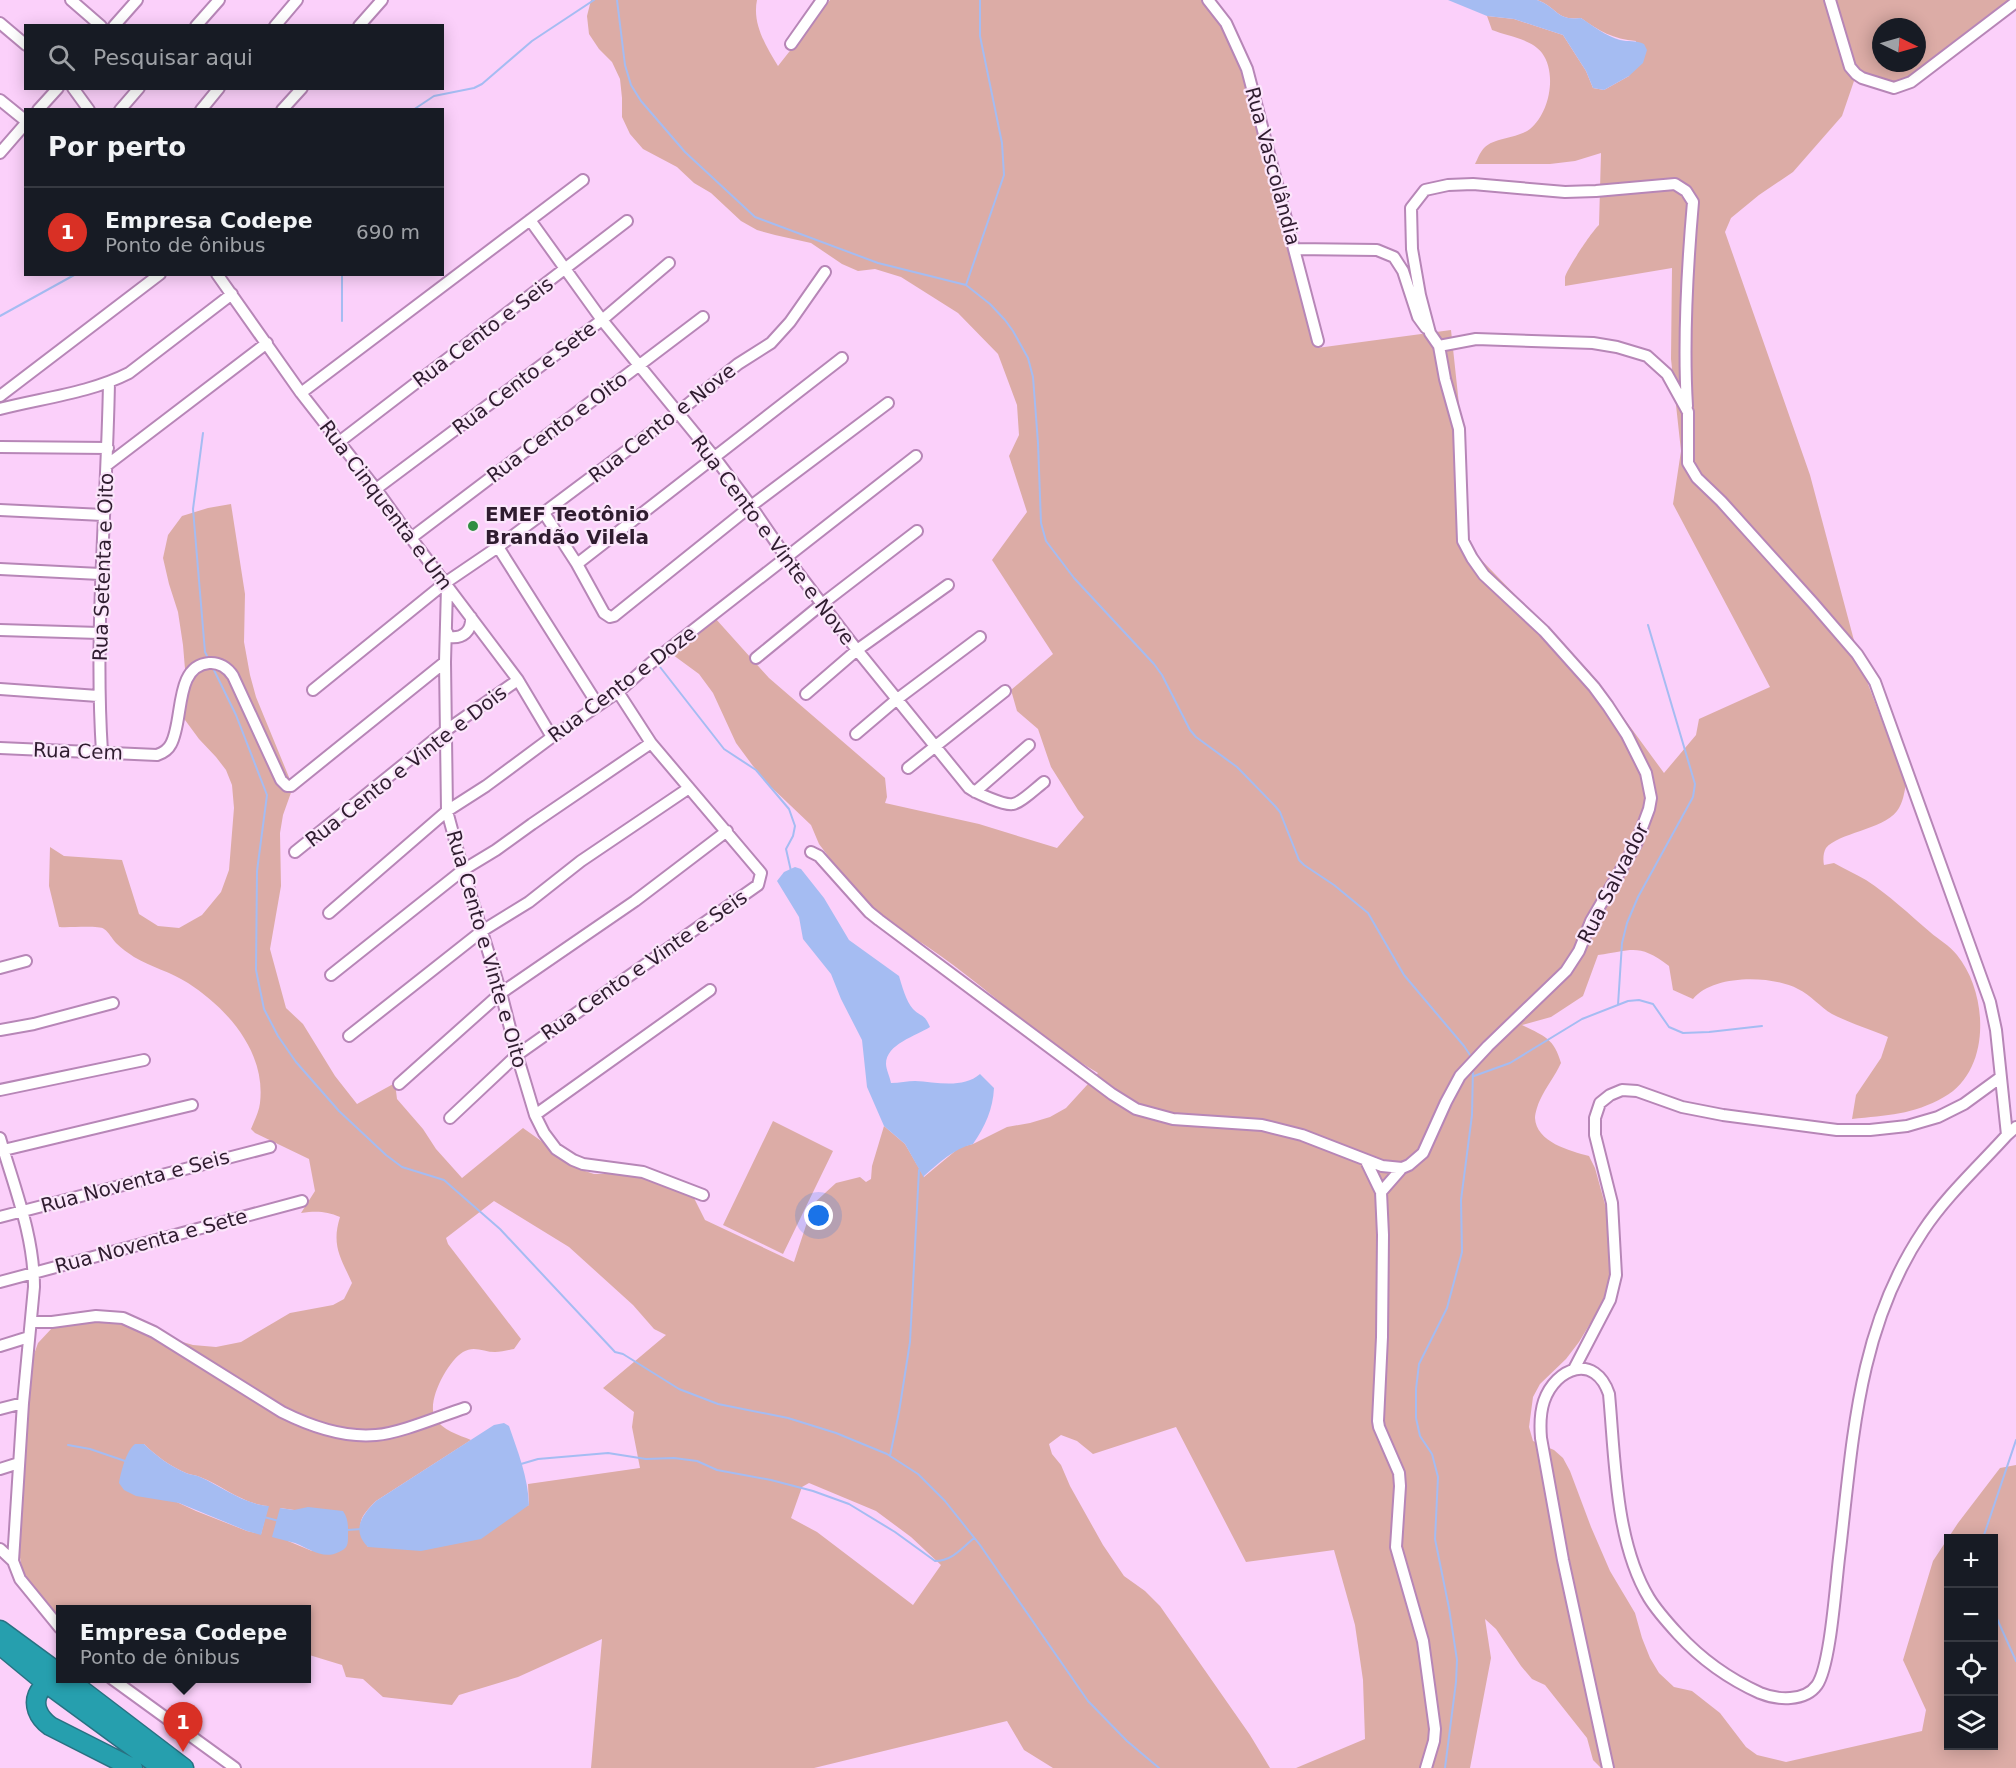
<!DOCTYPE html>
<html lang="pt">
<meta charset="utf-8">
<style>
:root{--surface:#171b24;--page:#242831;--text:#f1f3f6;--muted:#9ea1a6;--line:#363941;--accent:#d93025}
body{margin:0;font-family:"DejaVu Sans",sans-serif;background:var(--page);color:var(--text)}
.controls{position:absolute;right:18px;bottom:18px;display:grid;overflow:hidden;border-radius:0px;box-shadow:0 3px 15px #0003}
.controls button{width:54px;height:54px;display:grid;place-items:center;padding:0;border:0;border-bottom:2px solid var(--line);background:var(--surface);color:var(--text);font:30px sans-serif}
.compass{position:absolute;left:1872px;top:18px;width:54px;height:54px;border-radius:50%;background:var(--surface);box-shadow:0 3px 15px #0003;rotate:95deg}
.you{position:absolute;left:819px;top:1216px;width:21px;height:21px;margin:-15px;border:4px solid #fff;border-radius:50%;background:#1a73e8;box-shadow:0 0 0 9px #1a73e833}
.badge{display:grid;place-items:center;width:39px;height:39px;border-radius:50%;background:var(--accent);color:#fff;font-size:20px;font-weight:700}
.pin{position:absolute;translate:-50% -50px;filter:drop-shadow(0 2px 3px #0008)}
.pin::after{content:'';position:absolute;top:32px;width:21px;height:18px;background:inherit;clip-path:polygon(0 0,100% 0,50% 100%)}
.popup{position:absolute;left:56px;top:1605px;width:255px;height:78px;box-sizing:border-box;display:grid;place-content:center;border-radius:0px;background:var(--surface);filter:drop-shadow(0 2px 4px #0005);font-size:20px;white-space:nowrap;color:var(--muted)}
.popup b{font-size:22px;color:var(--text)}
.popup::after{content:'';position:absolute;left:50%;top:100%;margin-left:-12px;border:12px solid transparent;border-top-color:var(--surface)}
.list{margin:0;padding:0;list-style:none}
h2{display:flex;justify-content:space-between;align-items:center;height:78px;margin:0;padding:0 24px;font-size:26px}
h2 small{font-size:20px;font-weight:400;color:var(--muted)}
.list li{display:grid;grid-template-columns:39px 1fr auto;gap:18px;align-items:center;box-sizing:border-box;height:90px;padding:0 24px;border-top:2px solid var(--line)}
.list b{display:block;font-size:22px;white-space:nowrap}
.list p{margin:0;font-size:20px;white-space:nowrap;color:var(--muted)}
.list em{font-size:20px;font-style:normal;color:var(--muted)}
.icon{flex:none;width:33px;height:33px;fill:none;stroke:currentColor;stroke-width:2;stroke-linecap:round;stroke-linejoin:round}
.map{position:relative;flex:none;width:2016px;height:1768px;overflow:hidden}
.search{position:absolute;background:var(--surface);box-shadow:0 3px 15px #0003;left:24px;top:24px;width:420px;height:66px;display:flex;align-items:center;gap:15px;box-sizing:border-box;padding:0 21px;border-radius:0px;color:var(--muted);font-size:22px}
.panel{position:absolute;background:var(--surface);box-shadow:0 3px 15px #0003;left:24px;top:108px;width:420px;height:168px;border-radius:0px}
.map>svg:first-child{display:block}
</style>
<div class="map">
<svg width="2016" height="1768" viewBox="0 0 2016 1768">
<rect width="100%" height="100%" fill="#fbd0fa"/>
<!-- green -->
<path fill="#dcaca6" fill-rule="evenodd" d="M 591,0 L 757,0 C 752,24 766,46 778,66 L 830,0 L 1205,0 L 1222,20 L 1242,61 L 1317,348 L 1451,330 L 1467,479 L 1465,519 L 1461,539 L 1590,672 L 1664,773 L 1696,735 L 1699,719 L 1770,687 L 1673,504 L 1681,451 L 1671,359 L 1672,268 L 1565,286 C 1565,283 1565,280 1565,277 C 1567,269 1592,231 1599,225 L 1601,153 L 1575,161 L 1550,164 L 1475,164 C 1477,160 1480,152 1484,148 C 1495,137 1517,139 1530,129 C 1550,113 1557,73 1542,53 C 1532,39 1507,36 1492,30 L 1487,16 L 1514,19 L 1563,35 L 1586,71 L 1593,88 L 1604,90 L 1629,76 L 1636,41 C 1613,39 1599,31 1581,18 C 1556,21 1557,7 1537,0 L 2011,0 L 1902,88 L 1886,88 L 1854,81 L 1842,116 L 1793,172 L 1759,195 L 1731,218 L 1725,232 L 1810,475 L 1860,663 L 1906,784 C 1904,794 1903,803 1897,811 C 1882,830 1838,833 1826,848 C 1823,853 1823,860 1824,865 L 1834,863 C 1844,869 1856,874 1866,880 C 1889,895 1909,914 1930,932 C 1938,939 1950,946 1957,955 C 1988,993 1992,1070 1944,1097 C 1913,1115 1887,1115 1852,1119 L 1856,1095 L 1881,1058 L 1888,1037 C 1870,1029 1849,1023 1832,1014 C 1820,1007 1811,995 1798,989 C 1772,975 1713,974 1693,999 L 1673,990 L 1669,966 C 1639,943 1633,950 1598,955 L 1583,996 L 1551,1017 L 1522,1025 C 1544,1036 1554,1038 1561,1063 C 1555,1076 1546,1087 1540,1100 C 1538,1104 1535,1113 1535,1118 C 1536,1142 1570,1151 1589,1156 L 1595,1168 L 1609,1219 L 1613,1272 L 1605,1299 L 1579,1342 L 1566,1359 L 1540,1384 L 1533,1397 L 1529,1427 L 1533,1441 L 1554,1450 L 1563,1458 L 1570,1471 L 1591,1527 L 1610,1571 L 1635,1613 L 1642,1638 L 1650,1658 L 1659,1673 L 1674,1687 L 1692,1691 L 1720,1713 L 1746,1747 L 1757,1755 L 1786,1762 L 1922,1731 L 1926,1710 L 1903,1660 L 1933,1561 L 1958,1523 L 2000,1468 L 2016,1465 L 2016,1768 L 1601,1768 L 1593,1760 L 1587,1738 L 1545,1685 L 1532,1679 L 1521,1666 L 1496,1629 L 1485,1619 L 1491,1658 L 1470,1768 L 1296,1768 L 1365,1739 L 1363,1680 L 1355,1625 L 1334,1550 L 1246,1562 L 1176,1427 L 1093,1454 L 1077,1441 L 1061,1435 L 1049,1444 L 1052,1454 L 1061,1465 L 1070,1486 L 1103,1545 L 1124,1576 L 1145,1591 L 1160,1606 L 1250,1735 L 1270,1768 L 1053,1768 L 1024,1750 L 1007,1721 L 814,1768 L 591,1768 L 602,1639 L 518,1677 L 459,1695 L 452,1705 L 383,1697 L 363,1679 L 346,1677 L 342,1665 L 306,1654 L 306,1610 L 60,1610 L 60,1617 C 30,1588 21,1583 18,1539 L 32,1360 L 38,1343 L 53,1327 L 82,1320 L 110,1321 L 193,1345 L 216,1347 L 241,1342 L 290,1313 L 333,1305 L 344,1299 L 352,1283 C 341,1258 331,1246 340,1217 C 326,1211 316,1211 301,1213 L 315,1191 L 309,1159 L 255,1133 L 251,1129 C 254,1121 259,1112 260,1103 C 266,1052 228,1009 188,983 C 171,972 151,967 134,957 C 128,953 121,948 116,943 C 112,939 109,932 104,929 C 99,925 68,928 59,927 L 49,886 L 50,847 L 64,856 L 122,860 L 139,914 L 158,926 L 179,928 L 202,915 L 221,892 L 229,870 L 234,808 L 232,785 L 226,770 L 216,757 L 199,739 L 185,720 L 183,701 L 186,681 L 183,645 L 178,612 L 169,584 L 163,558 L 168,535 L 182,516 L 208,508 L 231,504 L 245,594 L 244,642 L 250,675 L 256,697 L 293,787 L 283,815 L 280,833 L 281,886 L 270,949 L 286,1008 L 303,1024 L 335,1076 L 357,1104 L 395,1083 L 397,1099 L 423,1129 L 436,1149 L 462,1178 L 523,1128 L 582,1170 L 594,1174 L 608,1174 L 629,1170 L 691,1192 L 705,1220 L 794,1262 L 813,1204 L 836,1183 L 860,1177 L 866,1182 L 871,1179 L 872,1166 L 884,1126 L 905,1144 L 924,1177 L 960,1147 L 973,1144 L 1007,1127 L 1030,1123 L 1050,1117 L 1066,1108 L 1098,1073 C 1034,1036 978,978 914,938 L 908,942 L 854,890 L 819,844 L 811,825 L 769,785 L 753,766 L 736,743 L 713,693 L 699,674 L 669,652 L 715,618 L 769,678 L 885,778 L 887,797 L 885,803 L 979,824 L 1057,848 L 1084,817 L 1078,810 L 1051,767 L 1038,729 L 1017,711 L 1011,690 L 1053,654 L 992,560 L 1027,512 L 1009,456 L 1019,435 L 1017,405 L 998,354 L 958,313 L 901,277 L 875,269 L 858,271 L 842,264 L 811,243 L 775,235 L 757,230 L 741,221 L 711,193 L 694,183 L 677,167 L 643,149 L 630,134 L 622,117 L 622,98 L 620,79 L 612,62 L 599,49 L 589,34 L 587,16 ZM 1881,27 L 1917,27 L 1917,63 L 1881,63 ZM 494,1201 L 569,1247 L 633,1305 L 654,1329 L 666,1335 L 603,1388 L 634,1412 L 632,1427 L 640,1468 L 528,1484 L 529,1505 L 387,1547 L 368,1547 C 357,1524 357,1520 376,1501 L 471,1440 C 459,1435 442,1430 435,1418 C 426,1401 448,1361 463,1352 C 474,1345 484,1352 495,1352 C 501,1352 508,1350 514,1349 L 521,1339 L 448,1244 L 446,1238 ZM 144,1444 C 156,1456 170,1466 186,1473 C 191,1475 195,1475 200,1477 C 223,1486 243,1504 268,1506 L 261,1534 L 247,1531 L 196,1511 L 121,1476 L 124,1468 ZM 809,1483 L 876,1511 L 911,1537 L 941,1565 L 913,1605 L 817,1532 L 791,1518 L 802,1487 ZM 280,1508 L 294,1510 L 312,1551 L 288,1541 ZM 1948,1538 L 1994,1538 L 1994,1746 L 1948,1746 Z
M 773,1121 L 833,1151 L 783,1254 L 723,1225 Z"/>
<!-- water -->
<path fill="#a5bcf2" d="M 1448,0 L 1537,0 C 1557,7 1556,21 1581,18 C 1593,26 1606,36 1620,40 C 1628,42 1636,40 1644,44 L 1647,50 L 1643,63 L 1629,76 L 1604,90 L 1593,88 L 1586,71 L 1563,35 L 1514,19 L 1487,16 Z
M 795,867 L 801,869 L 824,898 L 849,940 L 899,976 C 902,986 906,1001 913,1009 C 922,1018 924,1013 930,1027 C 916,1036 886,1044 886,1064 C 886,1069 890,1077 891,1083 C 899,1083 908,1081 915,1081 C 936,1082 963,1089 980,1074 L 994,1088 C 993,1109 985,1127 973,1144 C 953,1149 939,1163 924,1176 L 924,1178 L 905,1144 L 884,1126 L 867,1087 L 862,1040 L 841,999 L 831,974 L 803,939 L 799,917 L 777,881 L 784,872 Z
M 504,1423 L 509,1426 C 518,1452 528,1477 529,1505 L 481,1539 L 421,1551 L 368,1547 C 351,1530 362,1515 376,1501 L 494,1425 Z
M 135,1444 L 144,1444 C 156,1456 170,1466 186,1473 C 191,1475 196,1475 200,1477 C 223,1487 243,1504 269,1506 L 261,1535 L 247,1531 L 179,1503 L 136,1496 L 124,1490 L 119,1483 C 121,1472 126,1451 135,1444 Z
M 308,1507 L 343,1511 C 349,1520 348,1527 348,1538 C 348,1546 346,1549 339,1552 C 323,1560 310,1549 295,1543 C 287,1541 279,1539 272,1537 L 280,1508 L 294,1510 Z"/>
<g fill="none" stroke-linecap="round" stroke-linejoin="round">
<!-- stream -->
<path stroke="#a5bcf2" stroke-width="2" d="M 617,0 L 625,65 L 631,85 L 641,101 L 685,152 L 755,217 L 878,263 L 966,285 L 990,304 L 1005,320 L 1013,331 L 1028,358 L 1033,377 L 1038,443 L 1041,523 L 1046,541 L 1074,578 L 1154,664 L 1162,675 L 1190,730 L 1196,737 L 1237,767 L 1275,806 L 1280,812 L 1299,860 L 1304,865 L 1334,885 L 1368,913 L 1404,975 L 1464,1046 L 1472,1058
M 413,110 L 434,96 L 474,88 L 482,84 L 532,41 L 594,0
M 342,274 L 342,321
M 966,285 L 1004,175 L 1002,143 L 980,36 L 980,0
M 0,316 L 76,274
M 203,433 L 193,509 L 205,652 L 208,658
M 212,666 L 236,715 L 267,795 L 257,871 L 256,970 L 264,1009 L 278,1036 L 296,1062 L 339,1111 L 386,1155 L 402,1167 L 444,1180 L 453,1188 L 500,1229 L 615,1352 L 623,1354 L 679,1389 L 718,1404 L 788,1418 L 836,1433 L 887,1454 L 918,1474 L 945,1501 L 980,1545 L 1088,1701 L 1127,1741 L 1159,1768
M 660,667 L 724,749 L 756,770 L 789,809 L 795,826 L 793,836 L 786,849 L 791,871
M 1618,1005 L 1622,943 L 1627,923 L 1638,897 L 1693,797 L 1695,784 L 1648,625
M 1474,1076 L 1510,1063 L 1582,1019 L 1628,1001 L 1639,1000 L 1653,1004 L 1669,1027 L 1683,1033 L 1709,1032 L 1762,1026
M 68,1445 L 90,1449 L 128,1462
M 890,1456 L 899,1412 L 910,1342 L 919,1170
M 521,1464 L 538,1459 L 608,1453 L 646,1459 L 674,1458 L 697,1461 L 717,1470 L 771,1480 L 813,1491 L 849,1504 L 895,1532 L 935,1561 C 952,1561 962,1548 974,1538
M 264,1517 L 279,1521
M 347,1530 L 362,1529
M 1983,1538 L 2016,1440
M 1994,1612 L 2016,1661
M 1445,1768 L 1456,1682 L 1457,1660 L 1449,1608 L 1435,1539 L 1438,1477 L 1432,1454 L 1420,1436 L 1416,1418 L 1416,1389 L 1419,1364 L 1447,1308 L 1462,1252 L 1461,1200 L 1472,1115 L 1473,1067"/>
<!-- minor casing -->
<g stroke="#b786b7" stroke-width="14">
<path id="minor" d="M 71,0 L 101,26
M 1208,0 L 1226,23 L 1247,69 L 1318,341
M 1830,0 L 1850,67 L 1856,74 L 1862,78 L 1894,88 L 1911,82 L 2016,2
M 0,23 L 26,45
M 114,26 L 137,0
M 196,26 L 219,0
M 275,26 L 297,0
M 359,26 L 382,0
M 791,44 L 822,0
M 73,88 L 89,110
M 0,100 L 26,121
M 38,110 L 58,88
M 120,110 L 139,88
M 201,110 L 219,88
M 282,110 L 302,88
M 0,153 L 26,123
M 530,220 L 602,320 L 715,458 L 751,506 L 786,557 L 857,650 L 969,788 C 976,793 1005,806 1013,804 C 1021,803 1037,787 1044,782
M 1294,249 L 1377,250 L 1394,257 L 1403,271 L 1418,317 L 1426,328
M 217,274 L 301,393 L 376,489 L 411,538 L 518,680 L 552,737
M 1439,346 L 1430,333 L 1420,295 L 1412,249 L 1411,208 L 1425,190 L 1448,185 L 1473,184 L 1565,192 L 1596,191 L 1675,184 L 1686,191 L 1693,202 C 1687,270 1683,338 1687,406
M 301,393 L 583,180
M 0,396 L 160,274
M 0,409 C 42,398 90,393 129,373 L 232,294
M 339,442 L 627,221
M 0,447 L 108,448
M 107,465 L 267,343
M 376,489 L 602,320 L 669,263
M 0,510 L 103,515
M 544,513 L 577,564 L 604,613 L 610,617 L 614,616 L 751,506 L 888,403
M 411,538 L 703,317
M 498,547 L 598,705
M 577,564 L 842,358
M 0,569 L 100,574
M 447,587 L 445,662 L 447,811 L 463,870 L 501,993 L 517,1055 L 535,1115 L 544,1133 L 556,1149 L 573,1160 L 583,1164 L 643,1172 L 703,1195
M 0,630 L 99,633
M 447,632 L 449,637 C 463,639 472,631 471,617
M 756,658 L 822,604 L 917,531
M 0,689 L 98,696
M 313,690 L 445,583 L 498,547 L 677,413 L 738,364 L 771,343 L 790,322 L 825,272
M 806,694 L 857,650 L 948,585
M 856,734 L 896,700 L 980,637
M 0,748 L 157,755 C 163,753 168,750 171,744 C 184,720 174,666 209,663 C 219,662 228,668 233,676 L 281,780 L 287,786 L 291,786 L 445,662
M 102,752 C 94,628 107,506 109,382
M 908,768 L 1005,691
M 975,792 L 1029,745
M 295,852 L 445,731 L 518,680
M 811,852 L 819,856 L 869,912 L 879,920 L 1112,1094 L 1136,1109 L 1173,1119 L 1262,1125 L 1302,1135 L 1382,1166 L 1402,1168 L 1409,1165 L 1423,1153 L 1446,1102 L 1460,1076 L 1488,1046 L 1566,971 L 1579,951 L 1591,921 L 1636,844 L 1649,809 L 1651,798 L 1646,773 L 1627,735 L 1608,706 L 1594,687 L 1544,631 L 1484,575 L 1472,558 L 1463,541 L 1459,429 L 1445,379 L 1439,346 L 1476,339 L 1593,343 L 1617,347 L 1647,356 L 1667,374 L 1688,412 L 1688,463 L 1697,478 L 1721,501 L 1813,603 L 1857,654 L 1875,682 L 1990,1002 L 1996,1030 L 2007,1135 C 1979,1166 1946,1196 1923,1231 C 1858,1328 1853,1438 1840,1550 C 1836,1578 1831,1665 1817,1685 C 1805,1702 1777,1700 1760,1693 C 1729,1679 1701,1659 1678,1634 C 1667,1622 1657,1611 1649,1598 C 1615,1542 1615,1458 1609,1394 C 1595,1353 1556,1367 1544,1401 C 1540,1413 1540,1426 1541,1438 L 1563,1560 L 1608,1768
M 329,913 L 447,811 L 486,786 L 552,737 L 618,692 L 651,663 L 916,456
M 0,968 L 26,961
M 331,975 L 463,870 L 496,850 L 532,824 L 651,743
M 0,1030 L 34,1024 L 113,1003
M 349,1036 L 482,931 L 529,902 L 581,861 L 689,788
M 399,1084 L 501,993 L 635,901 L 727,831
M 0,1090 L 144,1060
M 535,1115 L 710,990
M 450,1118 L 517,1055 L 758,885 L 761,873 L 651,743 L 618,692
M 2007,1135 L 2016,1127
M 0,1138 C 14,1187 34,1235 34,1287 L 23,1403 L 13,1561 L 20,1579 L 60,1628
M 0,1151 L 192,1105
M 1366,1161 L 1381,1192 L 1383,1235 L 1382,1337 L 1378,1421 L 1379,1427 L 1399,1473 L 1400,1486 L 1396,1547 L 1423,1641 L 1435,1729 L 1434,1741 L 1426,1768
M 1381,1192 L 1402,1168
M 0,1217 L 270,1147
M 0,1282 L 302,1201
M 31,1322 L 52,1322 L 96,1316 L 123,1318 L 154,1332 L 282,1412 C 310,1426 343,1438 376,1435 C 401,1433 440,1416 465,1408
M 0,1346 L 29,1337
M 1574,1369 L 1610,1300 L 1616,1275 L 1612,1203 L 1595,1135 L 1595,1118 L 1600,1103 L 1610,1095 L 1622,1090 L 1637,1091 L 1682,1107 L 1723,1115 L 1837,1130 L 1870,1130 L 1907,1126 L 1938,1117 L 1964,1104 L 2001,1077
M 0,1409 L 23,1403
M 0,1469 L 19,1463
M 0,1549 L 13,1561
M 111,1678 L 235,1768"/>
</g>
<!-- motorway casing -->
<g stroke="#297182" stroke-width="21">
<path id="motorway" d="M 0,1630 L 60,1674
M 0,1645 L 46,1683 L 162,1768
M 66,1678 L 184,1768
M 68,1680 C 37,1677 24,1707 50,1726 L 133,1768"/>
</g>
<!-- minor -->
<use href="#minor" stroke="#fff" stroke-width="10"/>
<!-- motorway -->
<use href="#motorway" stroke="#269fae" stroke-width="18"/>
</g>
<!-- markers -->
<circle fill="#2f8e41" stroke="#fbe6fb" stroke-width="2" cx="473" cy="526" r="6"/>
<g text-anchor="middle" stroke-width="4.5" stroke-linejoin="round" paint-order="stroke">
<!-- street labels -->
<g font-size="20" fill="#2f1c2f" stroke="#fbe6fb">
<text transform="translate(1273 166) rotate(75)" y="7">Rua Vascolândia</text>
<text transform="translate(483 332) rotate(-37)" y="7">Rua Cento e Seis</text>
<text transform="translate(524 378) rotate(-37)" y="7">Rua Cento e Sete</text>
<text transform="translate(662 423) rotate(-38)" y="7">Rua Cento e Nove</text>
<text transform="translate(557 427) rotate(-37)" y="7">Rua Cento e Oito</text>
<text transform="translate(386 505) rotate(53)" y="7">Rua Cinquenta e Um</text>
<text transform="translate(773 540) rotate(53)" y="7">Rua Cento e Vinte e Nove</text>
<text transform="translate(103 567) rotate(-88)" y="7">Rua Setenta e Oito</text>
<text transform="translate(622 684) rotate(-37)" y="7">Rua Cento e Doze</text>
<text transform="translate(78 751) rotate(2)" y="7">Rua Cem</text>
<text transform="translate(406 766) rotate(-38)" y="7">Rua Cento e Vinte e Dois</text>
<text transform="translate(1613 883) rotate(-63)" y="7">Rua Salvador</text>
<text transform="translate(487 949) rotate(74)" y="7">Rua Cento e Vinte e Oito</text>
<text transform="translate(644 965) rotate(-35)" y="7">Rua Cento e Vinte e Seis</text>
<text transform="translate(135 1181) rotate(-15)" y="7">Rua Noventa e Seis</text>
<text transform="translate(151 1241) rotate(-15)" y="7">Rua Noventa e Sete</text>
</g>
<!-- poi labels -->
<g font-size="20" font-weight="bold" fill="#2f1c2f" stroke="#fbe6fb" text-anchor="start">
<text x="485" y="521">EMEF Teotônio<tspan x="485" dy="23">Brandão Vilela</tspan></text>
</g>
</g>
</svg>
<div class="controls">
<button>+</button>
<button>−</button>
<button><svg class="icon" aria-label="locate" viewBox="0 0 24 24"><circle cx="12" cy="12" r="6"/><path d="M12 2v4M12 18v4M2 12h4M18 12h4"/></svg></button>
<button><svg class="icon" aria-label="layers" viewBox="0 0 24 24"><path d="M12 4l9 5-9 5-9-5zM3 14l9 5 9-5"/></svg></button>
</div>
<svg class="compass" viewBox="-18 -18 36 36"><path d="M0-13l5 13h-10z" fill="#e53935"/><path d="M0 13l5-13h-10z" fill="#9ea1a6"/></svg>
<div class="you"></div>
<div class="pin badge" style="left:183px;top:1752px">1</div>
<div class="popup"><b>Empresa Codepe</b>Ponto de ônibus</div>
<div class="search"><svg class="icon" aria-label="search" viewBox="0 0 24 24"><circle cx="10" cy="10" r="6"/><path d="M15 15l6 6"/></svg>Pesquisar aqui</div>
<section class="panel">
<h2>Por perto<small></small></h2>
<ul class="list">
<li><span class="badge">1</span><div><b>Empresa Codepe</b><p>Ponto de ônibus</p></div><em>690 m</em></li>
</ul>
</section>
</div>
